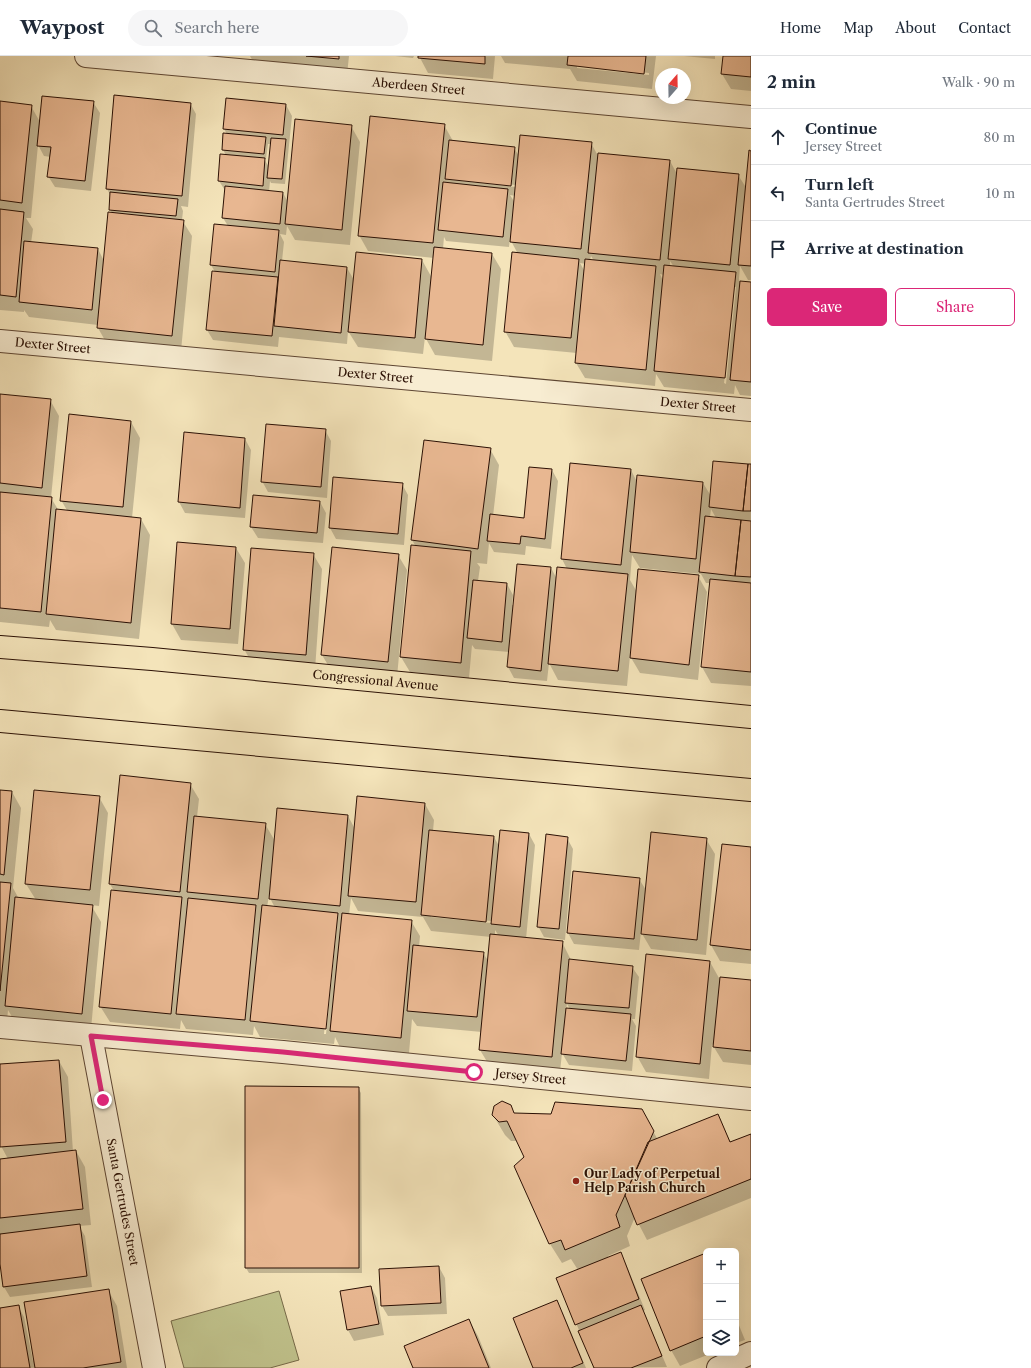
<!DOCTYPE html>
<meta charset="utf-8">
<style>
:root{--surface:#fff;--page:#f6f6f7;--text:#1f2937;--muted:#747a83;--line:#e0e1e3;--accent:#db2777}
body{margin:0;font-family:"Libre Caslon Text",serif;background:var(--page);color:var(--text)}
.controls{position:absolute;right:12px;bottom:12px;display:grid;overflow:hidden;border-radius:6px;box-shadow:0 4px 16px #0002}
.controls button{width:36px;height:36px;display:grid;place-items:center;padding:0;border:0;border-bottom:1px solid var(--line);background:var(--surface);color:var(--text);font:20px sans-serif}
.compass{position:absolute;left:655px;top:12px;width:36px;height:36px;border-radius:50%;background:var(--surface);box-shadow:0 4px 16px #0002;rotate:20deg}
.stop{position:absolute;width:12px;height:12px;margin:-9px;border:3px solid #db2777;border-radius:50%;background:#fff}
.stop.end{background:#db2777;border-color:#fff;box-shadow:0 1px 4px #0008}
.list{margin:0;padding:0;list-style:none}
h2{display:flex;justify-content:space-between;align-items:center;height:52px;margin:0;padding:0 16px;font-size:17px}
h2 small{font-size:13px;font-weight:400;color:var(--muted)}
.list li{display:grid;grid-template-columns:26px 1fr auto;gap:12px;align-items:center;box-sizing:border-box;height:56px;padding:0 16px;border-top:1px solid var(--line)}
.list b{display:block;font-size:15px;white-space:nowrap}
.list p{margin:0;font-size:13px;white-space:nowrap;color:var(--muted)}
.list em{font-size:13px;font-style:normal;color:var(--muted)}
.actions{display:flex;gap:8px;padding:12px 16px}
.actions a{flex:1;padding:9px 0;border:1px solid var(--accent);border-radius:6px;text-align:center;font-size:14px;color:var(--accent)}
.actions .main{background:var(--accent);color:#fff}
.icon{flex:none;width:22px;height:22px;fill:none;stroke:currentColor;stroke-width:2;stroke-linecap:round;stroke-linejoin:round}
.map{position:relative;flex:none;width:751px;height:1312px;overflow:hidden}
header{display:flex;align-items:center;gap:24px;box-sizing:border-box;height:56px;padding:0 20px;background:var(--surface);border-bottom:1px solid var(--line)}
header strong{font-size:19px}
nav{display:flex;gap:22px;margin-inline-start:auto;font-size:14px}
.search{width:280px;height:36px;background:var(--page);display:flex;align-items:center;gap:10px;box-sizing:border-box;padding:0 14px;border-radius:22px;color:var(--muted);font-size:15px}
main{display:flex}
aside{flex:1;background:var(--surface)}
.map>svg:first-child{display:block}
</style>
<header>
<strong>Waypost</strong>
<div class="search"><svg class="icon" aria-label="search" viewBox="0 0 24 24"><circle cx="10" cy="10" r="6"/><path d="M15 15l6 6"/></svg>Search here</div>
<nav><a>Home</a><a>Map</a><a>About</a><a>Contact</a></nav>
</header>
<main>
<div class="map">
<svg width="751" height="1312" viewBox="0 0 751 1312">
<rect width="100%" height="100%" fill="#f4e4ba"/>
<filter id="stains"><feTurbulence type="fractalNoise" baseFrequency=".005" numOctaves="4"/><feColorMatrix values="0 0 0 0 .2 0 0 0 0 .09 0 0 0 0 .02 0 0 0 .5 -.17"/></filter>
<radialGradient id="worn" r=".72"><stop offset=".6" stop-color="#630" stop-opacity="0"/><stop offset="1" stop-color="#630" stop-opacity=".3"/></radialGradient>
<!-- green -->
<path fill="#c0c28c" stroke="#766948" d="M 279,1235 L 299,1304 L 270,1312 L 184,1312 L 171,1265 Z"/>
<!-- shadow -->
<path fill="#0003" fill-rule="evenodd" d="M 250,0 L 349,0 L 347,19 L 255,9 Z
M 395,0 L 414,0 L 413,2 Z
M 419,0 L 495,0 L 493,23 L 428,17 Z
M 501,0 L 656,0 L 652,33 L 577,25 L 570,13 L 505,7 ZM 577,10 L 649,17 L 649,19 L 577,12 Z
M 684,0 L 715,0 L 715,3 Z
M 724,0 L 751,0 L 751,35 L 731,33 L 722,18 Z
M 0,46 L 31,50 L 40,66 L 93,46 L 100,57 L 91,135 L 55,131 L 48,120 L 51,101 L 44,100 L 38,89 L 31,162 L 26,162 L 33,173 L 31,187 L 98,193 L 104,205 L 112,157 L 110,153 L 111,140 L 107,133 L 190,47 L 196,58 L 188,151 L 181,150 L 183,155 L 182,164 L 192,180 L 181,295 L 107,288 L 98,272 L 98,269 L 29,261 L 24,254 L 24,256 L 0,254 Z
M 286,49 L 292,60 L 285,128 L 271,127 L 270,125 L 269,136 L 283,137 L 288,146 L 351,70 L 360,86 L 350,189 L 295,184 L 287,170 L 286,179 L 280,178 L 284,186 L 282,205 L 347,212 L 354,224 L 422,204 L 432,222 L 434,202 L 368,195 L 359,179 L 444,69 L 453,85 L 514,92 L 519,100 L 591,87 L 597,98 L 670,105 L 677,118 L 738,119 L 747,133 L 751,96 L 751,224 L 748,224 L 740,210 L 739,223 L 740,226 L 751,227 L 751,340 L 740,339 L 735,329 L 734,338 L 664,331 L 656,318 L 655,330 L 585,322 L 576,307 L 577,297 L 514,291 L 505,275 L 518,198 L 510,183 L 509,191 L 446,185 L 444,181 L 443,193 L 492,198 L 501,213 L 492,305 L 435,299 L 425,281 L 423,298 L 358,291 L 348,275 L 347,288 L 279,281 L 278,291 L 213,284 L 207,274 L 215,216 L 211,209 L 228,170 L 223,162 L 226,136 L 219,125 L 221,99 L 226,99 L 223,94 L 227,78 L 224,73 ZM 268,88 L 272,88 L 269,111 L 264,103 L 266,103 ZM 452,122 L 516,129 L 516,131 L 452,124 ZM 510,139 L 516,140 L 515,147 ZM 591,200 L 594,205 L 590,204 ZM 670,205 L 674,211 L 670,211 ZM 580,207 L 586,208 L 585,216 ZM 660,218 L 664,219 L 663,225 ZM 734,231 L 736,231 L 726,328 L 724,327 Z
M 0,339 L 50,344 L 59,360 L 51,442 L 59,455 L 68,456 L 61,444 L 131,366 L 140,382 L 132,462 L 141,463 L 150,479 L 139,583 L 56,574 L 50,564 L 49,571 L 0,566 Z
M 325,374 L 331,385 L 327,442 L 268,436 L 262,425 Z
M 245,383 L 251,394 L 245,462 L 185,457 L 179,446 Z
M 490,393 L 499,409 L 493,460 L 525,463 L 552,414 L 558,425 L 551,493 L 526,490 L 525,499 L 494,496 L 489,487 L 487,508 L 477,507 L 480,511 L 478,525 L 507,528 L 513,539 L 512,549 L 514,549 L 551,512 L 557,523 L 567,513 L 562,503 L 631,414 L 637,426 L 703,427 L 711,440 L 751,410 L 751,630 L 711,627 L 702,611 L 710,527 L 706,527 L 701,518 L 640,512 L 632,499 L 630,524 L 637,536 L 698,520 L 707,536 L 698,624 L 640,617 L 630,600 L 627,630 L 558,624 L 549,607 L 547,625 L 514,622 L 508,611 L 509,596 L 475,593 L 472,589 L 469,622 L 410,616 L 401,601 L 416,491 L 412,484 ZM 711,453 L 716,462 L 710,461 Z
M 402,428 L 408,439 L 404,489 L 336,483 L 330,472 Z
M 320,446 L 326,457 L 323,487 L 258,482 L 251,471 Z
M 236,492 L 245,507 L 238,588 L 181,584 L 172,568 Z
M 313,498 L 322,513 L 315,614 L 253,609 L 244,593 Z
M 398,499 L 407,514 L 397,621 L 331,614 L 322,599 Z
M 190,728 L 199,743 L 197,761 L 265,768 L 275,785 L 348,760 L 355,773 L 425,748 L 434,764 L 433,775 L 494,781 L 499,790 L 529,778 L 535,789 L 526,883 L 562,886 L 571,904 L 632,911 L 639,921 L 635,963 L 632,963 L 636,970 L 632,1015 L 569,1009 L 562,997 L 560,1016 L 489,1009 L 480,994 L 482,976 L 417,970 L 412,963 L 409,997 L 340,991 L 335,981 L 334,988 L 260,981 L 254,970 L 253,979 L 186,973 L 181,964 L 180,973 L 110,966 L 100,950 L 114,835 L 110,828 ZM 269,840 L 273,848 L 275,851 L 267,851 ZM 351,842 L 358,855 L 423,861 L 431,875 L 491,881 L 489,906 L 483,897 L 419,891 L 420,880 L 411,865 L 349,859 ZM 431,859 L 491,865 L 491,867 L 431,861 ZM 335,871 L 337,871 L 326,978 L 324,978 ZM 495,874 L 499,880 L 495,879 ZM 567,948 L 570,953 L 566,953 Z
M 0,735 L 12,736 L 21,752 L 13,832 L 19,843 L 36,844 L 26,828 L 99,741 L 108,757 L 99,850 L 91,849 L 101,866 L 91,973 L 15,966 L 8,954 L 7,966 L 0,965 Z
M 567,782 L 573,793 L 565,884 L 544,881 L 538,870 Z
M 706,783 L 715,798 L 706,899 L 651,893 L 641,876 L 639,894 L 574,888 L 568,877 L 639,823 L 646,834 Z
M 723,789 L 751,792 L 751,908 L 720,905 L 711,889 Z
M 710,906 L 719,922 L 751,925 L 751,1009 L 723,1006 L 712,988 L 709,1023 L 646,1016 L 637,1000 Z
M 59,1005 L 68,1021 L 73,1096 L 76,1095 L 85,1111 L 91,1169 L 79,1170 L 85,1180 L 92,1231 L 10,1241 L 4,1231 L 0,1200 L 0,1104 L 8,1103 L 1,1090 L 0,1009 Z
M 358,1032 L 361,1037 L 362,1217 L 249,1217 L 246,1212 Z
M 507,1047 L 515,1058 L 552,1059 L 641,1054 L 658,1084 L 718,1060 L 731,1087 L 751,1079 L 751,1142 L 647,1184 L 635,1161 L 627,1180 L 630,1190 L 608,1200 L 609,1202 L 620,1197 L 626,1208 L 645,1254 L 643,1255 L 667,1311 L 595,1312 L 557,1222 L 578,1214 L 571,1203 L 562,1207 L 550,1188 L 515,1110 L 525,1101 L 518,1085 L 511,1085 L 505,1079 L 493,1059 L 495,1050 L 498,1048 Z
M 706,1198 L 706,1297 L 712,1297 L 680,1310 L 671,1294 Z
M 439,1211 L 445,1222 L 447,1258 L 388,1260 L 382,1250 Z
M 371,1231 L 377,1242 L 384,1279 L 354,1285 L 348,1274 L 341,1236 Z
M 108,1234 L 117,1250 L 127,1312 L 0,1312 L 0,1253 L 18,1250 L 24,1261 L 33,1305 L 34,1304 Z
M 556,1246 L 563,1257 L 586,1312 L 534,1312 Z
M 736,1262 L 745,1284 L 736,1287 Z
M 469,1264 L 478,1280 L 491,1312 L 414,1312 Z"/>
<!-- building -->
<path fill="#e8b791" stroke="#2b1004" d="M 306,0 L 339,0 L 339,3 Z
M 418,0 L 485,0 L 485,8 L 418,2 Z
M 568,0 L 646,0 L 644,18 L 567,9 Z
M 723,0 L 751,0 L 751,21 L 721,18 Z
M 114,39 L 191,47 L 182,140 L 106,133 Z
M 42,40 L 94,45 L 85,125 L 47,121 L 51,91 L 37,90 Z
M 226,42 L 286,48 L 283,79 L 223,73 Z
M 0,45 L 32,49 L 22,147 L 0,144 Z
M 370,60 L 445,68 L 433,187 L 358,180 Z
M 295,63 L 352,69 L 342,174 L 285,168 Z
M 223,77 L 266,81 L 264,98 L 222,94 Z
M 520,79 L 592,86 L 581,193 L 510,186 Z
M 271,82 L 286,83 L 282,123 L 267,122 Z
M 449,84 L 515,91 L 511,130 L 445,123 Z
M 749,94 L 751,95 L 751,210 L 738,209 Z
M 598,97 L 670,104 L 660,204 L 588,197 Z
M 220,98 L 265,102 L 263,130 L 218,125 Z
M 677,112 L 739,118 L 730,209 L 668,203 Z
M 443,126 L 508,133 L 503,181 L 438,174 Z
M 225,130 L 283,136 L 280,168 L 222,162 Z
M 110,136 L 178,143 L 176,160 L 109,154 Z
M 0,153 L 24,156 L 16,241 L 0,239 Z
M 108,156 L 184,164 L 172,280 L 97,272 Z
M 214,168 L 279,174 L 275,216 L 210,209 Z
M 24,185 L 98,192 L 92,254 L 19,246 Z
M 434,191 L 492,197 L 483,289 L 425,283 Z
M 356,196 L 422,203 L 415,282 L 348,276 Z
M 512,196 L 579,203 L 571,282 L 504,276 Z
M 585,203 L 656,210 L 646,314 L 575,307 Z
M 280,204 L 347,211 L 341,277 L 274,270 Z
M 664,209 L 736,216 L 725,322 L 654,315 Z
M 212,215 L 278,221 L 272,280 L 206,274 Z
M 740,225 L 751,226 L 751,326 L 730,324 Z
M 0,338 L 51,343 L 42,432 L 0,427 Z
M 69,358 L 131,365 L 123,451 L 60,445 Z
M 266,368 L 326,373 L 321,431 L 261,426 Z
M 184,376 L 245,382 L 240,452 L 178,446 Z
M 424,384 L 491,392 L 478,493 L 411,484 Z
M 713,405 L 748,408 L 743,455 L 709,451 Z
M 570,407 L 631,413 L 621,509 L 561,503 Z
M 748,408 L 751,408 L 751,455 L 743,455 Z
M 529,411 L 552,413 L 545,483 L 521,480 L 520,488 L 487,485 L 490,458 L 524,462 Z
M 637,419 L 703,426 L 696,503 L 630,496 Z
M 333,421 L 403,427 L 398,478 L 329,472 Z
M 0,436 L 52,441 L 41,556 L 0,552 Z
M 253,439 L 320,445 L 317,477 L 250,471 Z
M 56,453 L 141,462 L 131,567 L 46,558 Z
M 705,460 L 741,464 L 735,520 L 699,516 Z
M 741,464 L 751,465 L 751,521 L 735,520 Z
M 177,486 L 236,491 L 230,573 L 171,568 Z
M 411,489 L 471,495 L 461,607 L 400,601 Z
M 332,491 L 399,498 L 388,606 L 321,599 Z
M 251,492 L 314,497 L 306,599 L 243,594 Z
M 517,508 L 551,511 L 541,615 L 507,611 Z
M 557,511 L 628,518 L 618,615 L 548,608 Z
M 638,513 L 699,519 L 689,609 L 630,602 Z
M 710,523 L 751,527 L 751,616 L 701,611 Z
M 473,524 L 507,527 L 502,586 L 467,582 Z
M 120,719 L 191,727 L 180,836 L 109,828 Z
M 0,734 L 12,735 L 4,819 L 0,818 Z
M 34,734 L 100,740 L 90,834 L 25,828 Z
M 357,740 L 425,747 L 416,846 L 348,840 Z
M 277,752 L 348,759 L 340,850 L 269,843 Z
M 194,760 L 266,767 L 258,843 L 187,836 Z
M 429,774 L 494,780 L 486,866 L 421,859 Z
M 500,774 L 529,777 L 520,871 L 491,868 Z
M 651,776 L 707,782 L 697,884 L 641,878 Z
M 546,778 L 568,781 L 559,873 L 537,871 Z
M 722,788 L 751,791 L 751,894 L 710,889 Z
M 573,815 L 640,822 L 634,883 L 567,877 Z
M 0,826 L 11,827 L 0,935 Z
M 111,834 L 182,841 L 171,958 L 99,951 Z
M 15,841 L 93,849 L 82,958 L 5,950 Z
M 188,842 L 256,849 L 245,964 L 176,958 Z
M 262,849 L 338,857 L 326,973 L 250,965 Z
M 342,857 L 412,864 L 401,982 L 330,975 Z
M 490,878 L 563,885 L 552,1001 L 479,994 Z
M 413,889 L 484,896 L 477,961 L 407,955 Z
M 646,898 L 710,905 L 700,1008 L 636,1001 Z
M 569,903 L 633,910 L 629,952 L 565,947 Z
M 720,921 L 751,924 L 751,995 L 713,991 Z
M 566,952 L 631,958 L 626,1005 L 561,998 Z
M 59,1004 L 66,1086 L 0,1091 L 0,1008 Z
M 245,1030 L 359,1031 L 359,1212 L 245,1212 Z
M 502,1045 L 511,1049 L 514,1057 L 551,1058 L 555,1046 L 642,1053 L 654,1075 L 616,1159 L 620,1171 L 565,1194 L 561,1184 L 549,1188 L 514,1110 L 524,1101 L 507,1065 L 499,1066 L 492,1059 L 494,1050 Z
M 718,1058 L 730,1086 L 751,1078 L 751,1123 L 637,1169 L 625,1139 L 648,1086 Z
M 76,1094 L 83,1153 L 0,1162 L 0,1103 Z
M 80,1168 L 87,1220 L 3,1231 L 0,1208 L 0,1178 Z
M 621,1196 L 639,1243 L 575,1269 L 556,1222 Z
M 706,1197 L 706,1280 L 670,1295 L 641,1223 Z
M 439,1210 L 441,1247 L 381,1250 L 379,1213 Z
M 371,1230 L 379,1268 L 347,1274 L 340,1235 Z
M 109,1233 L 121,1306 L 83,1312 L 35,1312 L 24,1246 Z
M 557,1244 L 583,1307 L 571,1312 L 533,1312 L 513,1262 Z
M 19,1249 L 30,1312 L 0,1312 L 0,1252 Z
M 641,1249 L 662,1300 L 631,1312 L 594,1312 L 578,1275 Z
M 469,1263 L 489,1312 L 413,1312 L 404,1290 Z"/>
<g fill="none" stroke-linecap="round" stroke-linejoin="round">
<!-- minor casing -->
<g stroke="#5d4532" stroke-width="24">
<g id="minor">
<path id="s1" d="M 86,0 L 751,61"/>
<path id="s2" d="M 0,285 L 751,354"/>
<path id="s3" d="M 0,971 L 283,996 L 751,1043"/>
<path id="s4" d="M 91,980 L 154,1312"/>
<path d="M 718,1312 L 751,1297"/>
</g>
</g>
<!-- major casing -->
<g stroke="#2b1004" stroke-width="24">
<g id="major">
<path id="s5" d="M 0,591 L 152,603 L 751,661"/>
<path d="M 0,665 L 751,734"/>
</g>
</g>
<!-- minor -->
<use href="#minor" stroke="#f8edd2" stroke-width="22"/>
<!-- major -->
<use href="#major" stroke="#f4e4ba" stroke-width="22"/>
</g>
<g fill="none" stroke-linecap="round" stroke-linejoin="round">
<!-- route -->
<path stroke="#db2777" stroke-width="5" d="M 103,1044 L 91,980 L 283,996 L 474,1016"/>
</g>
<!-- markers -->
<circle fill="#8f2418" stroke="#f8edd2" stroke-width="1.5" cx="576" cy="1125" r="4"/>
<g text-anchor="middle" stroke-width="3" stroke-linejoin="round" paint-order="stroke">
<!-- street labels -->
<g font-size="12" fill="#2b1004" stroke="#f8edd2">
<text dy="4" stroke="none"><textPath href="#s1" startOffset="334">Aberdeen Street</textPath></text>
<text dy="4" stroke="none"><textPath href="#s2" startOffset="53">Dexter Street</textPath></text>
<text dy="4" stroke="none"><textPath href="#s2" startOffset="377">Dexter Street</textPath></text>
<text dy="4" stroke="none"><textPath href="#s2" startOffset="701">Dexter Street</textPath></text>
<text dy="4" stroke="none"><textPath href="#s5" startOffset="377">Congressional Avenue</textPath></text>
<text dy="4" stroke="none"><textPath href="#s3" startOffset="533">Jersey Street</textPath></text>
<text dy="4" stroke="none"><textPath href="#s4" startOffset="169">Santa Gertrudes Street</textPath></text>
</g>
<!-- poi labels -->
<g font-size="12" font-weight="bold" fill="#2b1004" stroke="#f8edd2" text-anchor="start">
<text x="584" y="1122">Our Lady of Perpetual<tspan x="584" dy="14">Help Parish Church</tspan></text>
</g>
</g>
<rect width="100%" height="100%" filter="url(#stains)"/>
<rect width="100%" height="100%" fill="url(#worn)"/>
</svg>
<div class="controls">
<button>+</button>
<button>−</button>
<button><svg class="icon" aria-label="layers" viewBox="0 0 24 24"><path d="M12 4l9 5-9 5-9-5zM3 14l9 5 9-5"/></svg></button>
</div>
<svg class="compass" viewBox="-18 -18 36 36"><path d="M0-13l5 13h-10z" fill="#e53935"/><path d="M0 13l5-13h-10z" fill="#747a83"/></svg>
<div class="stop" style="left:474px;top:1016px"></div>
<div class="stop end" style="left:103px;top:1044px"></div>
</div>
<aside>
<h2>2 min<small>Walk · 90 m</small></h2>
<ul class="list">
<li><svg class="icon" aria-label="ahead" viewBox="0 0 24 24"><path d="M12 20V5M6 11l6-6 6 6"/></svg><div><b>Continue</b><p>Jersey Street</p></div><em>80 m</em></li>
<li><svg class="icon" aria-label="left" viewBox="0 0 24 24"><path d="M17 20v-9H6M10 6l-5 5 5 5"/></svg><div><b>Turn left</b><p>Santa Gertrudes Street</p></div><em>10 m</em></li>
<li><svg class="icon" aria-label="arrive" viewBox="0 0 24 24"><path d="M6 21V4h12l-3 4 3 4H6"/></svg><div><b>Arrive at destination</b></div></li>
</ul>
<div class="actions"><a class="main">Save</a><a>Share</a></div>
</aside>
</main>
